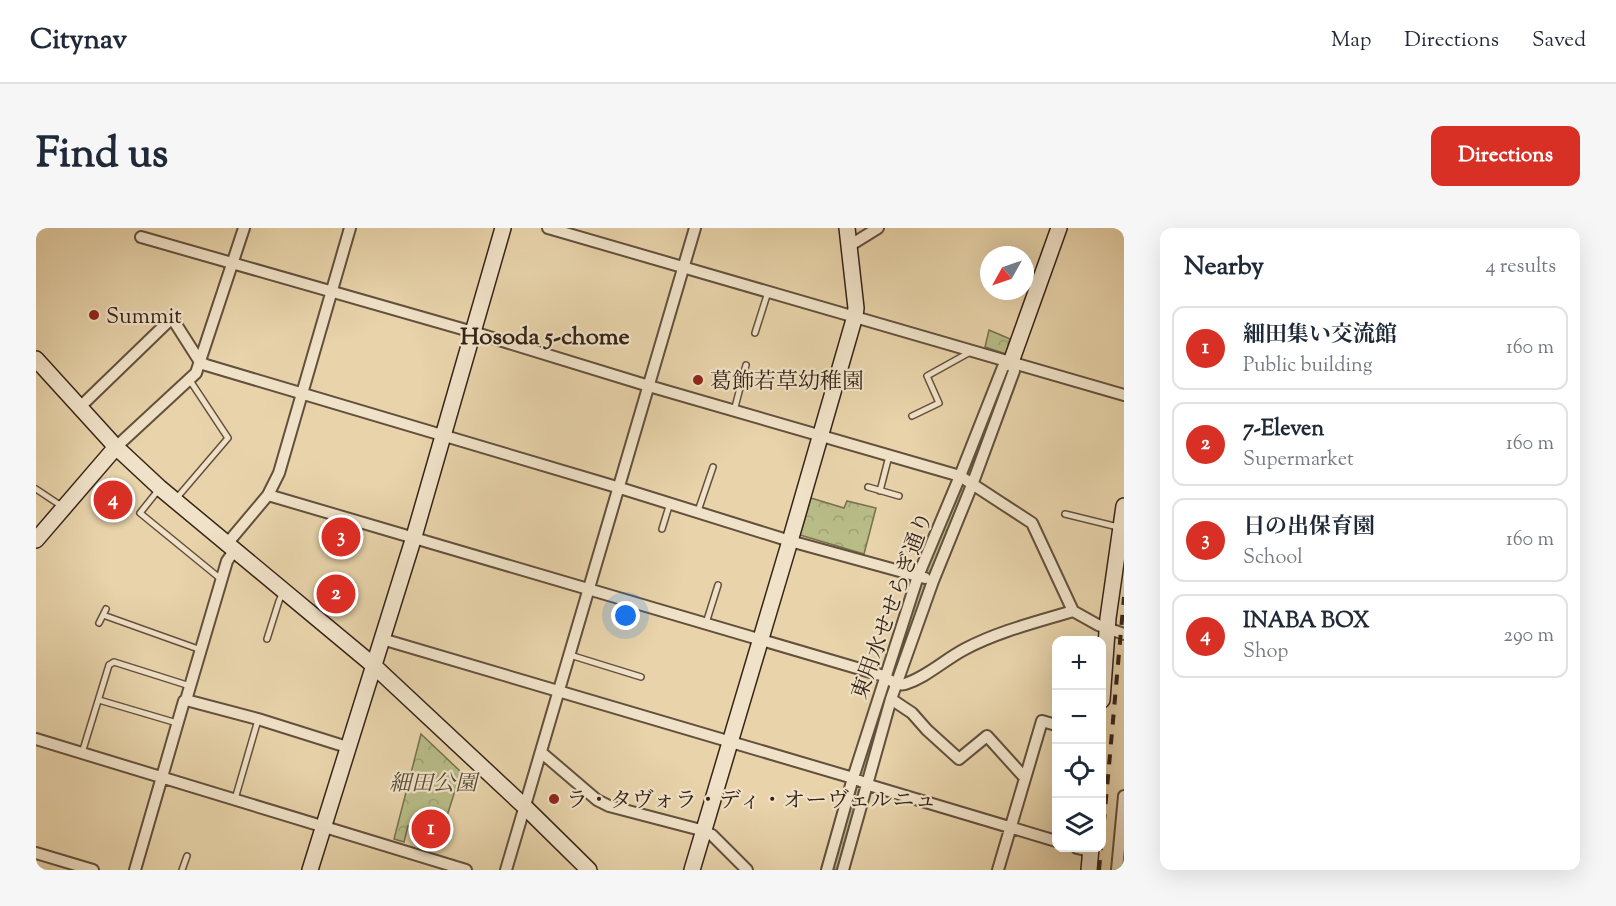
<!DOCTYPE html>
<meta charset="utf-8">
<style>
:root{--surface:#fff;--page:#f6f6f7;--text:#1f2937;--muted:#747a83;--line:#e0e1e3;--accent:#d93025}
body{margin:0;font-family:"Sorts Mill Goudy","Noto Serif JP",serif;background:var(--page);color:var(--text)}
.controls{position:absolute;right:18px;bottom:18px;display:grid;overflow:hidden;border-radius:12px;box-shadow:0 6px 24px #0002}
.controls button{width:54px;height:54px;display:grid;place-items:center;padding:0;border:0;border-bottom:2px solid var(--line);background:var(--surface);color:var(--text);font:30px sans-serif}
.compass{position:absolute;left:944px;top:18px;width:54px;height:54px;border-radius:50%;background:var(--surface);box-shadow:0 6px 24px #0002;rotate:230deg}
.you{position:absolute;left:590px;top:388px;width:21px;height:21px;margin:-15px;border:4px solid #fff;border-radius:50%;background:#1a73e8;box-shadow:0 0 0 9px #1a73e833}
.badge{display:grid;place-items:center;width:39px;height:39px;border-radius:50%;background:var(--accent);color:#fff;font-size:20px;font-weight:700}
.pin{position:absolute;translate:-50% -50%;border:3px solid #fff;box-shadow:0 2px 6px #0006}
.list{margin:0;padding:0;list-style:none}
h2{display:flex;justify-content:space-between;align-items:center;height:78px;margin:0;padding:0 24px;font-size:26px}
h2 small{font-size:20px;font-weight:400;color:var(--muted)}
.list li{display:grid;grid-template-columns:39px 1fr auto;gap:18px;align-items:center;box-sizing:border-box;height:84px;margin:0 12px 12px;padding:0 12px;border:2px solid var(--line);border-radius:12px}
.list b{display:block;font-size:22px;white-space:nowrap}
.list p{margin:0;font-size:20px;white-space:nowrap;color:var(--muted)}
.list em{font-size:20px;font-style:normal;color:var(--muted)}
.icon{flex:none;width:33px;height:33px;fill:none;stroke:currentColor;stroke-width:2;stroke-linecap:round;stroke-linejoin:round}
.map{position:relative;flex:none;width:1088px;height:642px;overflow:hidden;border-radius:12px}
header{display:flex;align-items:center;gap:36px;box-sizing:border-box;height:84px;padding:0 30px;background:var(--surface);border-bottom:2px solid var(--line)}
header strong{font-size:28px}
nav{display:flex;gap:33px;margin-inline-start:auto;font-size:21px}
.intro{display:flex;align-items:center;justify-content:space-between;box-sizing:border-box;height:144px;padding:0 36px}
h1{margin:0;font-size:42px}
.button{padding:15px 27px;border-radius:12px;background:var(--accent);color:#fff;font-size:21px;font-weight:700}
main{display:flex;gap:36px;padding:0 36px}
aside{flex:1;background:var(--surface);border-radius:12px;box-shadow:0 6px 24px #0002}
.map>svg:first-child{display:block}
</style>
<header>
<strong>Citynav</strong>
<nav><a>Map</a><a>Directions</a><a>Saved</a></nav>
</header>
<div class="intro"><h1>Find us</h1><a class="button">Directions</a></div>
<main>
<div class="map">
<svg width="1088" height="642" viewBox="0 0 1088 642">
<defs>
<pattern id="park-crowns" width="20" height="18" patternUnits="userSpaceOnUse" patternTransform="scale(1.5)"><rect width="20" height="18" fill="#b8bc87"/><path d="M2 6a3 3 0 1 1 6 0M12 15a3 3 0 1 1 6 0" fill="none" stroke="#9fa174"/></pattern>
</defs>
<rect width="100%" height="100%" fill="#e8d3aa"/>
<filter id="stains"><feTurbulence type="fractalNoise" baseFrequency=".00333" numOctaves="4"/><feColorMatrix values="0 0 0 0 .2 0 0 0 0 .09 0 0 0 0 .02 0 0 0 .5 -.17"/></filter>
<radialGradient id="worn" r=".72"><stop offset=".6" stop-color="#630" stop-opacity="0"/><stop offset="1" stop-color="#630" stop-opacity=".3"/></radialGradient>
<!-- park -->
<path fill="url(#park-crowns)" stroke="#777050" stroke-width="1.5" d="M 953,102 L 974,111 L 970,126 L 949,119 Z
M 969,137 L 974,143 L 934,255 L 926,248 Z
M 925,250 L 933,257 L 895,351 L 884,347 Z
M 775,270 L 808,280 L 811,273 L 840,280 L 828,326 L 764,307 Z
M 883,349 L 894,353 L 859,455 L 850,448 Z
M 849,450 L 858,457 L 830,553 L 818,549 Z
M 385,506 L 425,544 L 410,591 L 388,583 L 382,601 L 372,598 L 368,614 L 358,611 Z
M 817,551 L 830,556 L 805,642 L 792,642 Z"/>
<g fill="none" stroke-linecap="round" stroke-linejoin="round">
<!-- lane casing -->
<g stroke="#62503d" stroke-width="8">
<path id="lane" d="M 719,105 L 732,64
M 698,183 L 710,137
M 876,188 L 903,175 L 891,148 L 936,123
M 832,259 L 863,268
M 124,260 L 104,285 L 186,352
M 0,261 L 27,279
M 844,263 L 853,228
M 139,272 L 192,210 L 153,151
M 662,283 L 677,239
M 1029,286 L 1082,299
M 626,301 L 634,275
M 67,387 L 165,422
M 63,395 L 70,381
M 670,395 L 682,357
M 231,411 L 243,373 L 247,364
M 534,427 L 605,449
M 63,472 L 141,495
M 46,525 L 73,437 L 78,434 L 154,458
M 199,571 L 222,492
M 146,642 L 151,628"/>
</g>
<!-- street casing -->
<g stroke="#62503d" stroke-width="14">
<path id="street" d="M 512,0 L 1088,167
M 105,9 L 437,104 L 613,158 L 924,248 L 996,295 L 1037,383 L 1062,397 L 1088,406
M 813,18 L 842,0
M 44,179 L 136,90 L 164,134 L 170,137 L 584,260 L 754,313 L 889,350
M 80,219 L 160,145 L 208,0
M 232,267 L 848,448 C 854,453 861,458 869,456 C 891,449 908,432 929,421 C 963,403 1001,394 1037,383
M 190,317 L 232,267 L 243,245 L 314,0
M 346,411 L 817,550 L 836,558 L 1020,613
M 855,471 L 876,485 L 891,502 L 923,531 L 951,508 L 989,550
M 150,472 L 222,491 L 311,519
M 0,511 L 430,642
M 506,525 L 561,572 L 573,578 L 661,601 L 676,607 L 711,642
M 1041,620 L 1054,623
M 0,625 L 57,642
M 99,642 L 148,473 L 150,472 L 191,333 L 198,323
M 470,642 L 659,0
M 791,642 L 817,550 L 882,348 L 924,248 L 967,139 L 975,134 L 978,143 L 936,257 L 897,353 L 855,471 L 807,642
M 962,642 L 1006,493 L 1020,497
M 1081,642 L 1088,568"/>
</g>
<!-- secondary casing -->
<g stroke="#362419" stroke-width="18">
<path id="secondary" d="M 0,131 L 80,219 L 124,260 L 337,437 L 489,579 L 553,642
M 975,134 L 1023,0
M 0,312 L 80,219
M 1066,472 L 1072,390 L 1088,278
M 274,642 L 377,312 L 467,0
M 656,642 L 754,313 L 819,88 L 820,80 L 811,0
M 1053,642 L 1055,620"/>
</g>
<!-- lane -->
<use href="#lane" stroke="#f0e2c8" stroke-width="5"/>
<!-- street -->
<use href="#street" stroke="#f0e2c8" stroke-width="10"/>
<!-- secondary -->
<use href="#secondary" stroke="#f0e2c8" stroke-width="15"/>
<!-- rail -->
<path stroke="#362419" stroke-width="4" stroke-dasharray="10 10" stroke-linecap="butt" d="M 1066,616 L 1088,369
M 1063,642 L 1065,620"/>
</g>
<!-- markers -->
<g fill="#8f2418" stroke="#f0e2c8" stroke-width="2">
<circle cx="58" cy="87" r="6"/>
<circle cx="662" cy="152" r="6"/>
<circle cx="518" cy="571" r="6"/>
</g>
<g text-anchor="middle" stroke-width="4.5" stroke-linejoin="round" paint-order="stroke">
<!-- poi labels -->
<g font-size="22" fill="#362419" stroke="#f0e2c8" text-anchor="start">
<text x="70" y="95">Summit</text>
<text x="674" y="160">葛飾若草幼稚園</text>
<text x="530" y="579">ラ・タヴォラ・ディ・オーヴェルニュ</text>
</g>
<!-- street labels -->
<g font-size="22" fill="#362419" stroke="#f0e2c8">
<text transform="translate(855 377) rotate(-70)" y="8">東用水せせらぎ通り</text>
</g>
<!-- park labels -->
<g font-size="22" font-style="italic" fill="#564a34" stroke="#f0e2c8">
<text x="397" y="562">細田公園</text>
</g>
<!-- neighbourhood labels -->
<g font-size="24" font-weight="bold" fill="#362419" stroke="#f0e2c8">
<text x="509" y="116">Hosoda 5-chome</text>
</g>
</g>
<rect width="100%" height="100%" filter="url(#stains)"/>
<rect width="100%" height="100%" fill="url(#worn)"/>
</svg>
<div class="controls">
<button>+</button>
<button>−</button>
<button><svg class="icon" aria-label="locate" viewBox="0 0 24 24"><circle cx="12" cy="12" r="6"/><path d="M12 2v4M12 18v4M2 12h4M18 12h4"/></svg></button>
<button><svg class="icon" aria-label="layers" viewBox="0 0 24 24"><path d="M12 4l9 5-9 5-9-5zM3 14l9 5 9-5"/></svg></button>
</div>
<svg class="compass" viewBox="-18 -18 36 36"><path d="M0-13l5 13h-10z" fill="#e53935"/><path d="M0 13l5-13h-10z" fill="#747a83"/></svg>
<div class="you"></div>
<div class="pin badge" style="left:395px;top:601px">1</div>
<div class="pin badge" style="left:300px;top:366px">2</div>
<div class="pin badge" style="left:305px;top:309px">3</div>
<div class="pin badge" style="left:77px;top:272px">4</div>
</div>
<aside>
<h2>Nearby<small>4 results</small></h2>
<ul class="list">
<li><span class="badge">1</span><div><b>細田集い交流館</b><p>Public building</p></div><em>160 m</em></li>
<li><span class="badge">2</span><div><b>7-Eleven</b><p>Supermarket</p></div><em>160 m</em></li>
<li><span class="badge">3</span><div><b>日の出保育園</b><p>School</p></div><em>160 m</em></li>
<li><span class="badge">4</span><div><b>INABA BOX</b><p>Shop</p></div><em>290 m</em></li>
</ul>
</aside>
</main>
